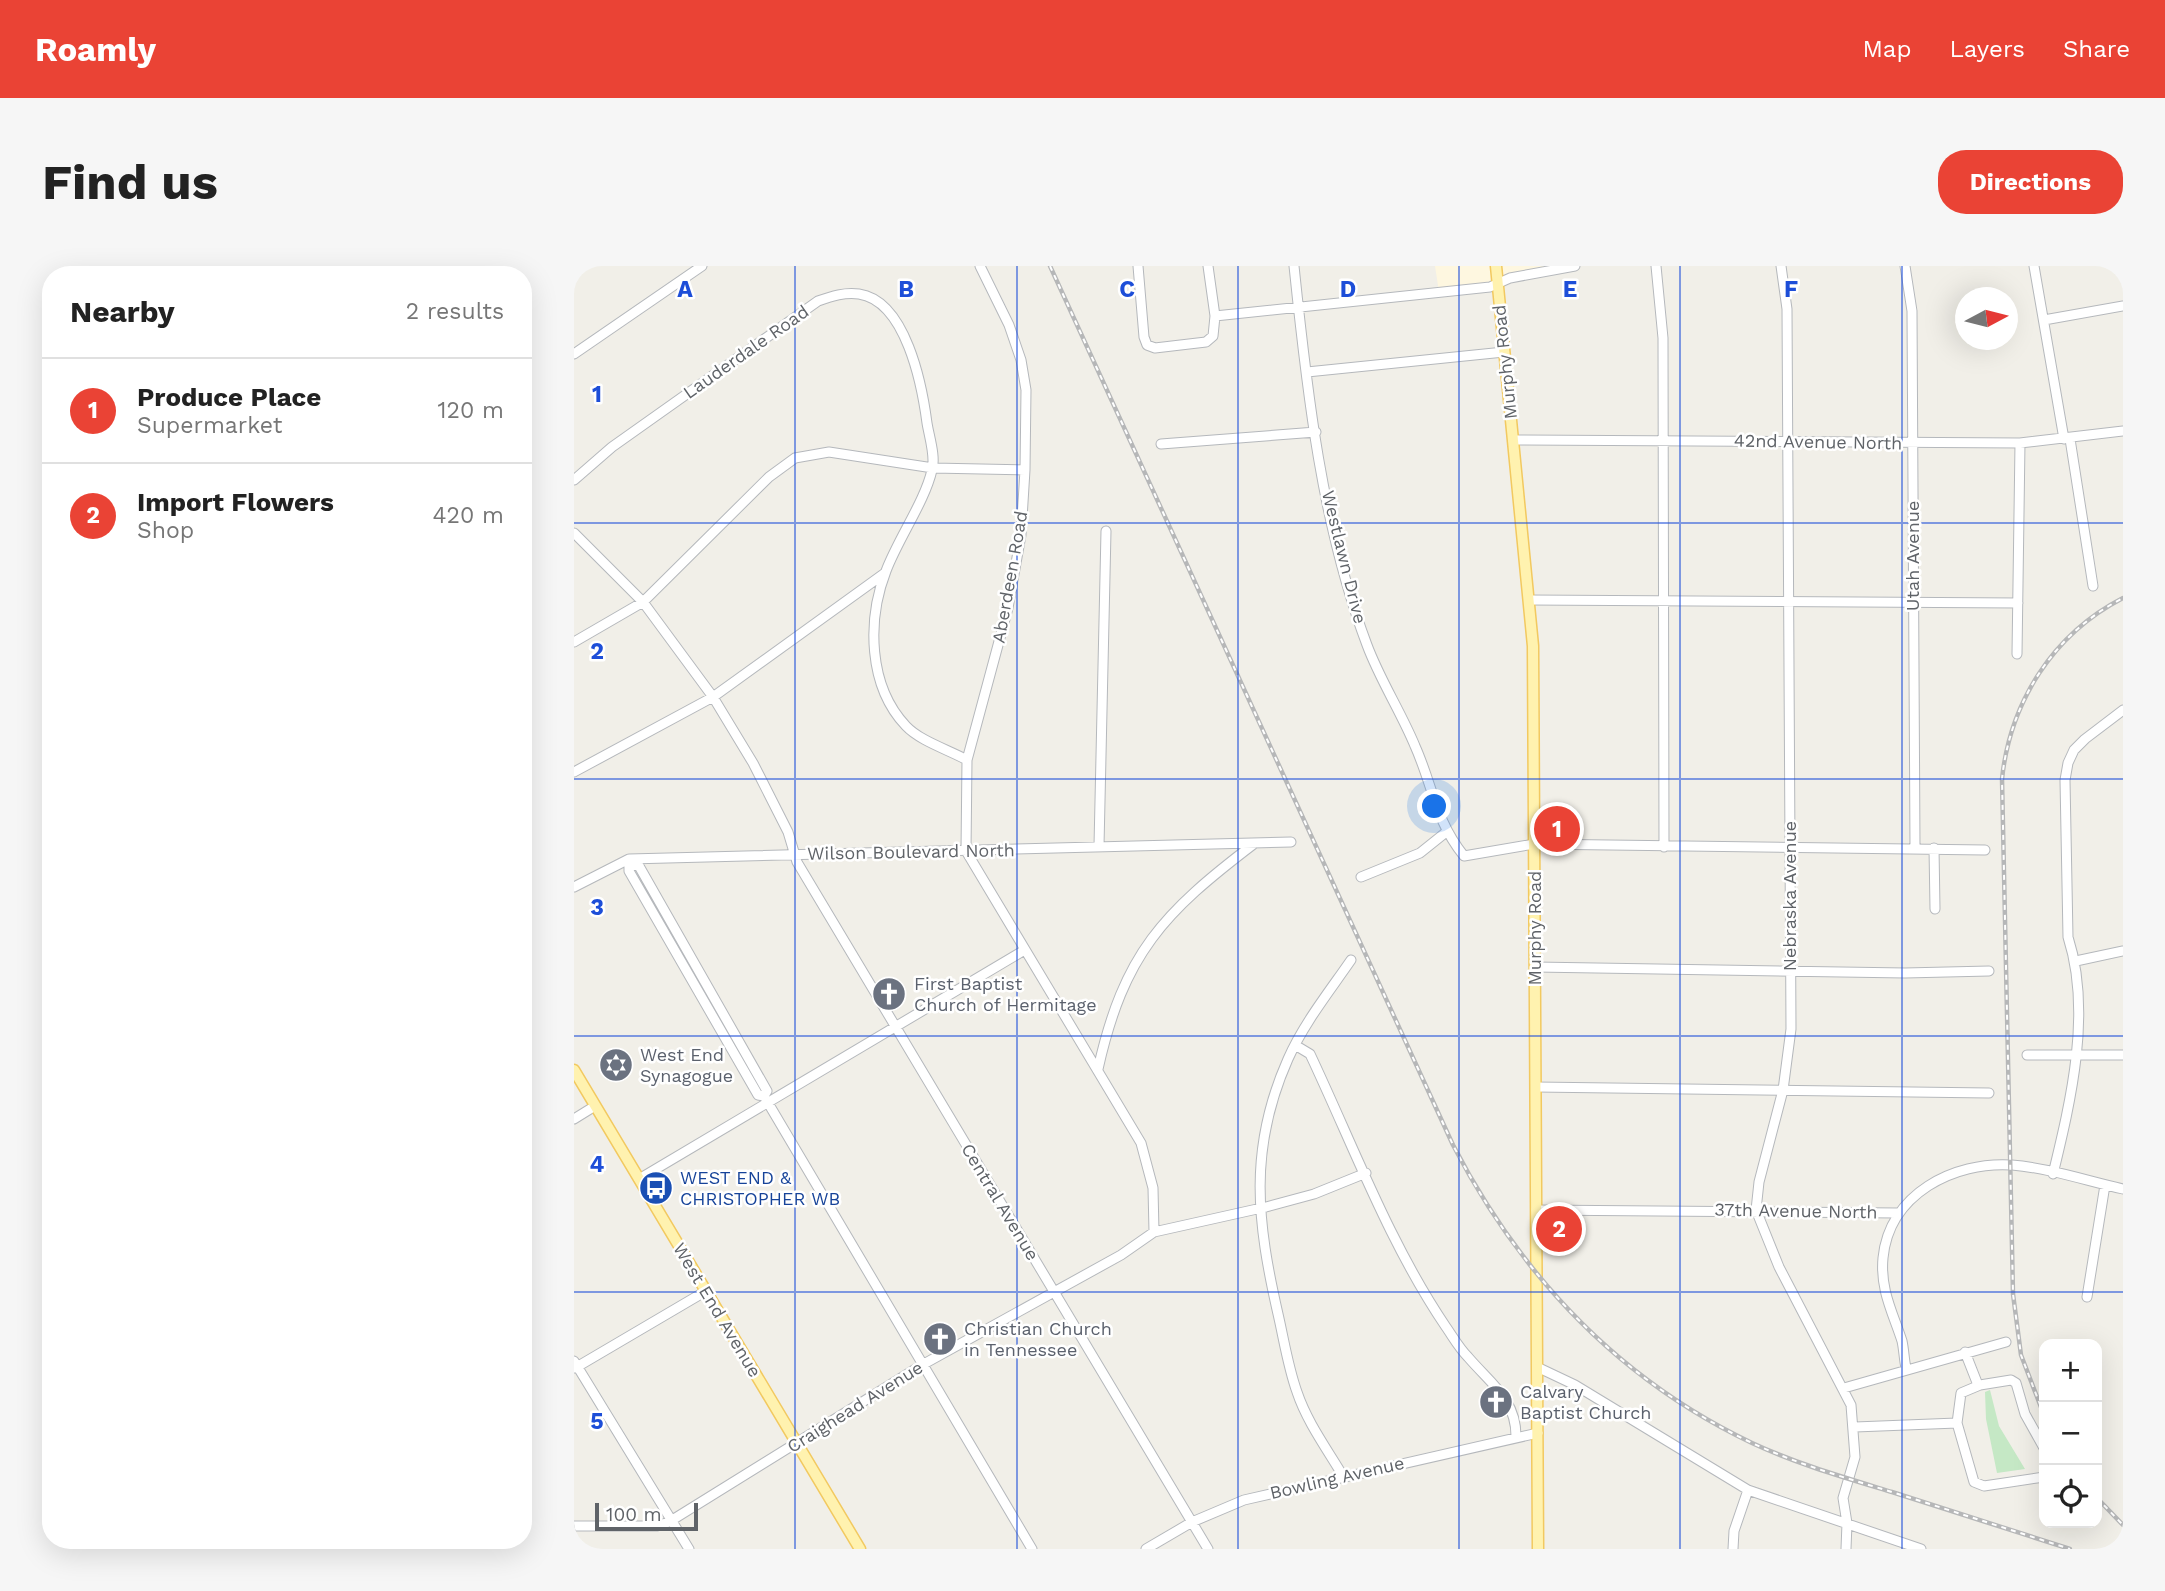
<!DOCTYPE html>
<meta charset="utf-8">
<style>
:root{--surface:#fff;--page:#f6f6f6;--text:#222;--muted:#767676;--line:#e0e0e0;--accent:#ea4335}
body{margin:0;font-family:"Work Sans",sans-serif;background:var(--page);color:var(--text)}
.controls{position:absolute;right:21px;bottom:21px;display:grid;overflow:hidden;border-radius:14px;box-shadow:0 7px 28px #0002}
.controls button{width:63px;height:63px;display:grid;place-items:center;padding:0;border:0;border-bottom:2px solid var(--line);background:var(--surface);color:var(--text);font:35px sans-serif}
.compass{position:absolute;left:1381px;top:21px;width:63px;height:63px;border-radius:50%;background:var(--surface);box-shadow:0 7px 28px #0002;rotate:83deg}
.scale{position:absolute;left:21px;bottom:18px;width:103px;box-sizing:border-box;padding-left:7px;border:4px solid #5f6368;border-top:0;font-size:19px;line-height:24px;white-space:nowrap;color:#5f6368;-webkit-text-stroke:5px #fff;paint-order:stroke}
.you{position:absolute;left:861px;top:541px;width:24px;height:24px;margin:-18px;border:5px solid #fff;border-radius:50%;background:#1a73e8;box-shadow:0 0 0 10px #1a73e833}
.badge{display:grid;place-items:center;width:46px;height:46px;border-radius:50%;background:var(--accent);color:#fff;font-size:23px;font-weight:700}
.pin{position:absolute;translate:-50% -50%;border:4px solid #fff;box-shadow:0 2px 7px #0006}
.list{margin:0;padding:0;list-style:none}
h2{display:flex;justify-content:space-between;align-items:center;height:91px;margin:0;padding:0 28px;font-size:30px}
h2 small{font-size:23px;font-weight:400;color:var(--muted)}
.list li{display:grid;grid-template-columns:46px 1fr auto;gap:21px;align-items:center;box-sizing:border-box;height:105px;padding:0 28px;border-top:2px solid var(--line)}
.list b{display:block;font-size:26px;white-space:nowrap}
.list p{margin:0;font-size:23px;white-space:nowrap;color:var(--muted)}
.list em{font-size:23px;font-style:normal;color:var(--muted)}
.icon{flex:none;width:38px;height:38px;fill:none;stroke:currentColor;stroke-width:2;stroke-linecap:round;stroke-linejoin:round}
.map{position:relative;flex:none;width:1549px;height:1283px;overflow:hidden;border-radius:28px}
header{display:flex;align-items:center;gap:42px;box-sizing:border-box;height:98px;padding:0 35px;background:var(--accent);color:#fff}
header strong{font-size:33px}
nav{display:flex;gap:38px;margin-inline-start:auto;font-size:24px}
.intro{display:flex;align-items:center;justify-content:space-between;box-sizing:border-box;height:168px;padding:0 42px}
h1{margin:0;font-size:49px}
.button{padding:18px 32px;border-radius:28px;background:var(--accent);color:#fff;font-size:24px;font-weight:700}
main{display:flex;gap:42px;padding:0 42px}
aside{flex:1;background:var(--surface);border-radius:28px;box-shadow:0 7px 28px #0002}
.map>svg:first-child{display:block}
</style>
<header>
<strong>Roamly</strong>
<nav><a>Map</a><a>Layers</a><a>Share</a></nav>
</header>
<div class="intro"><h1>Find us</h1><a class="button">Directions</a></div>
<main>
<aside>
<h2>Nearby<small>2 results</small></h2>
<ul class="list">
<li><span class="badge">1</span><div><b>Produce Place</b><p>Supermarket</p></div><em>120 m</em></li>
<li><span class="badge">2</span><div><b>Import Flowers</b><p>Shop</p></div><em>420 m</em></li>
</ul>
</aside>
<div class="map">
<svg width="1549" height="1283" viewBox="0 0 1549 1283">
<rect width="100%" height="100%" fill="#f1efe8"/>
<!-- commercial -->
<path fill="#fef7e0" d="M 861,0 L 995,0 L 916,21 L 865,26 Z"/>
<!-- green -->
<path fill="#c5e8c5" d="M 1416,1124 L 1425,1160 L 1451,1203 L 1423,1207 L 1412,1153 L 1411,1126 Z"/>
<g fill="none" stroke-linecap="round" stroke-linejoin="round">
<!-- minor casing -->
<g stroke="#b5b8bc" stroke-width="11">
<path id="minor" d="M 406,0 L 435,59 L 447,94 L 452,124 L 451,204 L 447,269 L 434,342 L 393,494 L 392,585 L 567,877 L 579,922 L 580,966
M 564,0 L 570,71 L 573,79 L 581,82 L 632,76 L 639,70 L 641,50 L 634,0
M 720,0 C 733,126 748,260 793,379 C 806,414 827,446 841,480 C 859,520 861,554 890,590 L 960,578 L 1411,584
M 1082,0 L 1089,72 L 1090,581
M 1207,0 L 1213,43 L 1217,763 L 1209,824 L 1185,916 L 1182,944 L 1205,1001 L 1277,1139 L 1281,1191 L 1269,1232 L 1273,1257 L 1272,1283
M 1331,0 L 1338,45 L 1341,581
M 1460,0 L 1490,173
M 641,50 L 916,21 L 936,12 L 1001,0
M 1470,54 L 1549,40
M 0,88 L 128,0
M 733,106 L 930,86
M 1496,173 L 1519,320
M 939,174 L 1446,177 L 1549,165
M 587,178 L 742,166
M 0,214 L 38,181 L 244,35 C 258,30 271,26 285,28 C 332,35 348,119 353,157 C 355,170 362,191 358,204 C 351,235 324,273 312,305 C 293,354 294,420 332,460 C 346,475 375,484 393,494
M 0,267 L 69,336 L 139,431 L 179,497 L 214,566 L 223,596 L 634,1283
M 955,334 L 1444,337
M 0,376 L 69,336 L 195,211 L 221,192 L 255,186 L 359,202 L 451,204
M 1443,388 L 1446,177
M 0,506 L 139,431 L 311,307
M 525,580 L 532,265
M 1360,582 L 1361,643
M 55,593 L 55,605 L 184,829 L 190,830 L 458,1283
M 57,598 L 65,600 L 193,825 L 190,830
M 787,611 L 846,587 L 871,567
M 0,621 L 55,593 L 717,576
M 1502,695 L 1549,685
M 961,701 L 1331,707 L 1415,705
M 721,779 L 736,788 C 779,879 815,977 872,1061 C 879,1071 885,1082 894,1091 C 916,1117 942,1133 942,1170
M 1453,789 L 1549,789
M 524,803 C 550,687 589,647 681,577
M 962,821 L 1415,827
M 0,853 L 21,840
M 1479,908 C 1497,834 1518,746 1494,671 L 1491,514 L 1494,497 L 1500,484 L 1511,473 L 1549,444
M 65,913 L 449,685
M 962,944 L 1324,947
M 1513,1031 L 1531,919
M 1391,1086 L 1404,1119
M 0,1095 L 115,1283
M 963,1101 L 1001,1119 L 1174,1224 L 1347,1283
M 1,1102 L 132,1025
M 1332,1102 C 1330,1093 1330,1084 1328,1075 C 1319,1047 1306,1024 1309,992 C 1315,928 1380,895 1438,899 C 1475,902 1513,915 1549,923
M 1270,1122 L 1432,1076
M 1281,1161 L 1383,1157
M 1470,1182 L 1451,1148 L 1442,1117 L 1437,1114 L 1406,1119 L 1387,1127 L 1383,1157 L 1400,1216 L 1410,1220 L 1470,1211
M 769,1210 C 753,1183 733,1156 723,1126 C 714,1101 710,1074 704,1048 C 683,956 674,883 714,793 C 730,757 755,726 777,694
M 0,1260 L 83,1260 L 95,1256 L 348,1099 L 547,989 L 580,966 L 692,941 L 740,928 L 792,907
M 572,1283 L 618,1256 L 670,1234 L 964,1167
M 1159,1283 L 1160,1265 L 1174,1224"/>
</g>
<!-- major casing -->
<g stroke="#f2c960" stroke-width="13">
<path id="major" d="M 922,0 L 959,380 L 964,1283
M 0,804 L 286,1283"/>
</g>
<!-- minor -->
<use href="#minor" stroke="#fff" stroke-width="9"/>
<!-- major -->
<use href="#major" stroke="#fff2af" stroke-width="10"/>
<!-- rail casing -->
<g stroke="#b6b7b8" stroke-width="4.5">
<path id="rail" d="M 476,0 L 879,879 C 947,1010 1044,1113 1178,1177 C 1223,1198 1272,1212 1318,1226 C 1378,1245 1437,1264 1496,1283
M 1470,1149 L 1447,1089 L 1439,1028 L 1428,513 C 1436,436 1479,368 1549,332
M 1523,1232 L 1549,1259"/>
</g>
<!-- rail -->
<use href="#rail" stroke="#fff" stroke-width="2" stroke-dasharray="5" stroke-linecap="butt"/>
</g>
<!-- grid -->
<path fill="none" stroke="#1d4ed8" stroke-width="2" stroke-opacity="0.55" d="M 221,0 L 221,1283M 443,0 L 443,1283M 664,0 L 664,1283M 885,0 L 885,1283M 1106,0 L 1106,1283M 1328,0 L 1328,1283M 0,257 L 1549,257M 0,513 L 1549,513M 0,770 L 1549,770M 0,1026 L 1549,1026"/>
<!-- icons -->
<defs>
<g id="church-disc" transform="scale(1.75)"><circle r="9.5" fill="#6b7280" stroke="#fff"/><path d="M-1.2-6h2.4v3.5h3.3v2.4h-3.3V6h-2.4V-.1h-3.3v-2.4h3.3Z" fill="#fff"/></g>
<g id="synagogue-disc" transform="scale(1.75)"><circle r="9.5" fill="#6b7280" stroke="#fff"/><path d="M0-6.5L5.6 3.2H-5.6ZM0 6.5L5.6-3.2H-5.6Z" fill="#fff"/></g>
<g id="bus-disc" transform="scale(1.75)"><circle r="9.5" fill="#1a4fb4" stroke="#fff"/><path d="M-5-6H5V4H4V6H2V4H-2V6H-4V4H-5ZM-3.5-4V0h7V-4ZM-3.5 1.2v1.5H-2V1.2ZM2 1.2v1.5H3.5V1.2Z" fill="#fff"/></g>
</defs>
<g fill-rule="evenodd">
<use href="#church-disc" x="315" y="728"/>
<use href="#synagogue-disc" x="42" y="799"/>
<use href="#bus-disc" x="82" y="922"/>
<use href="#church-disc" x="366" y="1073"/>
<use href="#church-disc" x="922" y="1136"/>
</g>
<g text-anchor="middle" stroke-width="5" stroke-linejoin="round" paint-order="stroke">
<!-- street labels -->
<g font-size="18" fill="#5f6368" stroke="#fff">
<text transform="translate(172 86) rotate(-35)" y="6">Lauderdale Road</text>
<text transform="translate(931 96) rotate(-96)" y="6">Murphy Road</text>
<text transform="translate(1244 176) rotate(1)" y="6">42nd Avenue North</text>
<text transform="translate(1339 290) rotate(-90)" y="6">Utah Avenue</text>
<text transform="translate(770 291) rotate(76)" y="6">Westlawn Drive</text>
<text transform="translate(436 311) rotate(-80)" y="6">Aberdeen Road</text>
<text transform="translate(337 586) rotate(-1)" y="6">Wilson Boulevard North</text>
<text transform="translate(1216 630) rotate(-90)" y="6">Nebraska Avenue</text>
<text transform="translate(961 662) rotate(-90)" y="6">Murphy Road</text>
<text transform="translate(426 936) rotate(59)" y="6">Central Avenue</text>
<text transform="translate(1222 945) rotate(1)" y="6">37th Avenue North</text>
<text transform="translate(143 1044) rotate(59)" y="6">West End Avenue</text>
<text transform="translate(281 1141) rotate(-32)" y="6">Craighead Avenue</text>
<text transform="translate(763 1212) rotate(-13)" y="6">Bowling Avenue</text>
</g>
<!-- worship labels -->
<g font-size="18" fill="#5b616d" stroke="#fff" text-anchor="start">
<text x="340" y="724">First Baptist<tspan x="340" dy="21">Church of Hermitage</tspan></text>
<text x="66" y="795">West End<tspan x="66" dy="21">Synagogue</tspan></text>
<text x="390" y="1069">Christian Church<tspan x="390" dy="21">in Tennessee</tspan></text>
<text x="946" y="1132">Calvary<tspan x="946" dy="21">Baptist Church</tspan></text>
</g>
<!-- transit labels -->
<g font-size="18" fill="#164399" stroke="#fff" text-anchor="start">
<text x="106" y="918">WEST END &amp;<tspan x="106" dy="21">CHRISTOPHER WB</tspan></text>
</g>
</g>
<g font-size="23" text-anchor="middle" font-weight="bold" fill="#1d4ed8" stroke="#fff" stroke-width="5" stroke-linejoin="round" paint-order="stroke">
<text x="111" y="31">A</text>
<text x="332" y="31">B</text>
<text x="553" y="31">C</text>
<text x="774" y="31">D</text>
<text x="996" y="31">E</text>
<text x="1217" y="31">F</text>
<text x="23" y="136">1</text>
<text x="23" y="393">2</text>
<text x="23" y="649">3</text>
<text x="23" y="906">4</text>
<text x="23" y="1163">5</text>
</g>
</svg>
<div class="controls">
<button>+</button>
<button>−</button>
<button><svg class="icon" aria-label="locate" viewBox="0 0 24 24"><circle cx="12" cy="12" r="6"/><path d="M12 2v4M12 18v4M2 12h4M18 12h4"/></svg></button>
</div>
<svg class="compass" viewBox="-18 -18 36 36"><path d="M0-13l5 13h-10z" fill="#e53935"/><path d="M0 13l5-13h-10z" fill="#767676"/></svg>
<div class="scale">100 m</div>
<div class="you"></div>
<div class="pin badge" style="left:983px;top:563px">1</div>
<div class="pin badge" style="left:985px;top:963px">2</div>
</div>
</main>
